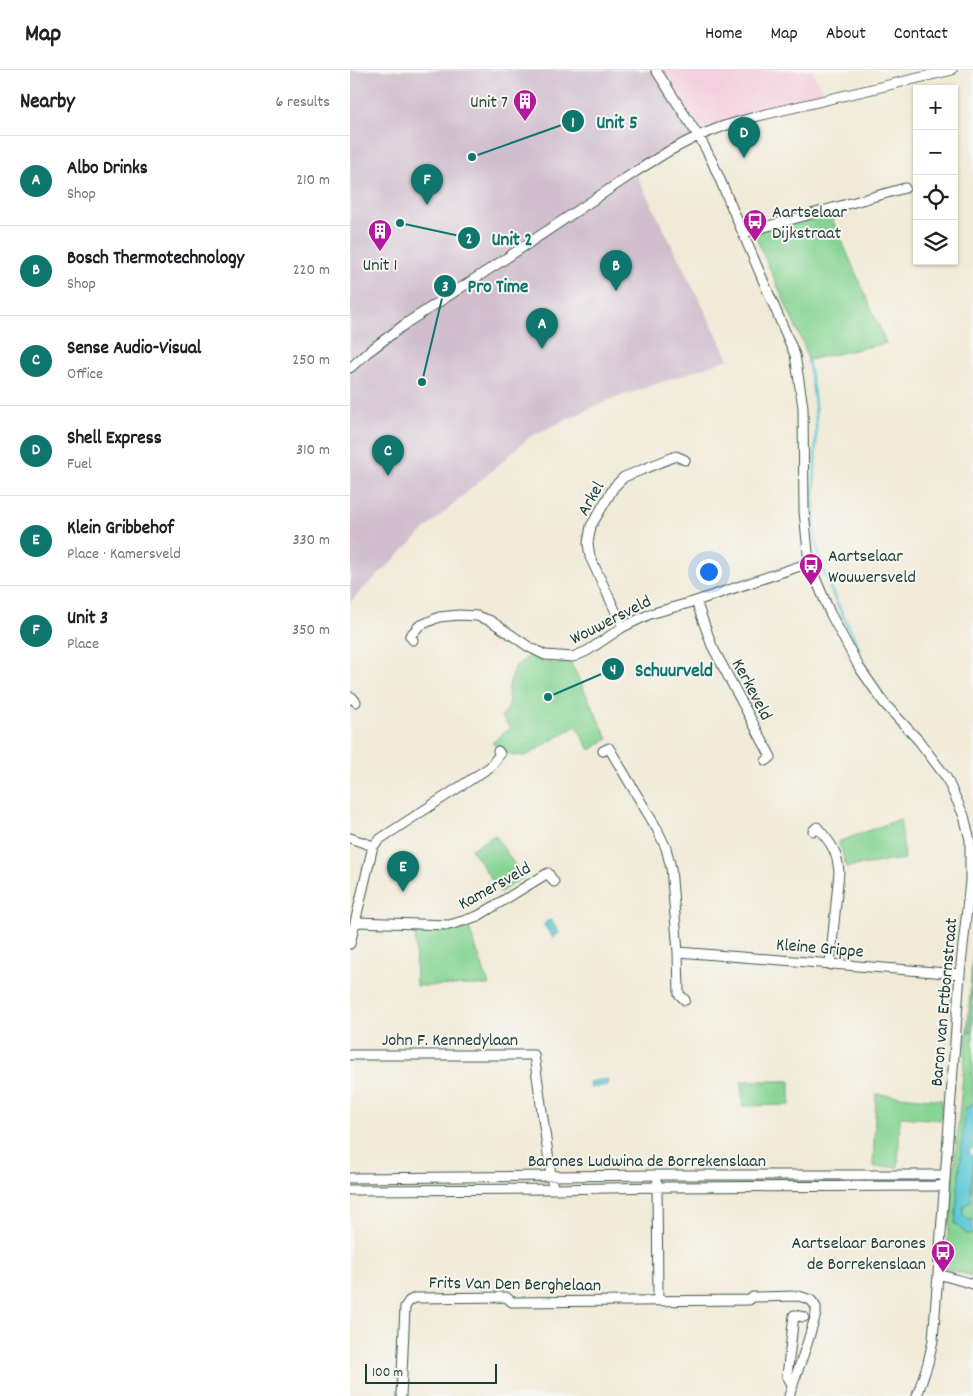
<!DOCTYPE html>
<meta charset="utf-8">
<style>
:root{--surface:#fff;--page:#f6f6f6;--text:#202124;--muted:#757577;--line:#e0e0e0;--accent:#0f766e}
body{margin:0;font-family:Dekko,sans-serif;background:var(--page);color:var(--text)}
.controls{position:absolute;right:15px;top:15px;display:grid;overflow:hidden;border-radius:0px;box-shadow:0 1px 4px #0004}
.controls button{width:45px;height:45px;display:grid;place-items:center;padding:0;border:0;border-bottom:1px solid var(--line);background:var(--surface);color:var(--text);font:25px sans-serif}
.scale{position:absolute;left:15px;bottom:12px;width:132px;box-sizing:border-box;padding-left:5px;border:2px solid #1f3d34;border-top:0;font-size:14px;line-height:18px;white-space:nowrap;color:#1f3d34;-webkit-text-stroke:4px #f6f6f2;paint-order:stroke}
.you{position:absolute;left:358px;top:501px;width:18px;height:18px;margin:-12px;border:4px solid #fff;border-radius:50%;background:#1a73e8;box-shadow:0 0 0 8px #1a73e833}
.badge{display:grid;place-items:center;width:32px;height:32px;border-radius:50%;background:var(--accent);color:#fff;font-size:16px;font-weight:700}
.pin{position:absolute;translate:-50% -41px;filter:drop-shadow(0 1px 2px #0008)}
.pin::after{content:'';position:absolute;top:26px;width:18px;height:15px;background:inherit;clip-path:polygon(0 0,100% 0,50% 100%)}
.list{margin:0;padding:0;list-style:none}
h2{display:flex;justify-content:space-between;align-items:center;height:65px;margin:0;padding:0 20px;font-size:21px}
h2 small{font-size:16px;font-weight:400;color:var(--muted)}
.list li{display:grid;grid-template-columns:32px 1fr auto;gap:15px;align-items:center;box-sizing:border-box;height:90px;padding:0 20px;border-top:1px solid var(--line)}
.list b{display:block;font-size:19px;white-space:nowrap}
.list p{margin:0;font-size:16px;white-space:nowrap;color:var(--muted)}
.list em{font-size:16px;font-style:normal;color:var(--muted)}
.icon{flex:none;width:28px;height:28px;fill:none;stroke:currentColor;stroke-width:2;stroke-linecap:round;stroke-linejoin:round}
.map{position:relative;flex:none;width:623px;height:1326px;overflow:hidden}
header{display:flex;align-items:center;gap:30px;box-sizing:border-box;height:70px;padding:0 25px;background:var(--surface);border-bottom:1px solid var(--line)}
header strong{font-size:24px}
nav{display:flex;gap:28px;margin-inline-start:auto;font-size:18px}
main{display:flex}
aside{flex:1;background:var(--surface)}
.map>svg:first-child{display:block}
</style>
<header>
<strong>Map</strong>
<nav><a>Home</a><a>Map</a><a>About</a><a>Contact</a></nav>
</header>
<main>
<aside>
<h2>Nearby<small>6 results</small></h2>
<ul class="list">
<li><span class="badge">A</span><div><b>Albo Drinks</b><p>Shop</p></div><em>210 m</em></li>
<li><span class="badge">B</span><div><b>Bosch Thermotechnology</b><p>Shop</p></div><em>220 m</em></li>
<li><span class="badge">C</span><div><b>Sense Audio-Visual</b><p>Office</p></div><em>250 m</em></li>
<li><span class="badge">D</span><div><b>Shell Express</b><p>Fuel</p></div><em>310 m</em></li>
<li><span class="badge">E</span><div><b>Klein Gribbehof</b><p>Place · Kamersveld</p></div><em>330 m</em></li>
<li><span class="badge">F</span><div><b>Unit 3</b><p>Place</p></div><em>350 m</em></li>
</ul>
</aside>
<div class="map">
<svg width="623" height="1326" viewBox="0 0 623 1326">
<rect width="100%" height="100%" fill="#f6f6f2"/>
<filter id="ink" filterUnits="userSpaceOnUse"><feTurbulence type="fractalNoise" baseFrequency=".02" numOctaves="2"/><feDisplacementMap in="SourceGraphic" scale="10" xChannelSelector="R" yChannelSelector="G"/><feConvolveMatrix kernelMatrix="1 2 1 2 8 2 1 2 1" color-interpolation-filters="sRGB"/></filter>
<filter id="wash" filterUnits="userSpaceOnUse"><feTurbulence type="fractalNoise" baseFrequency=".0096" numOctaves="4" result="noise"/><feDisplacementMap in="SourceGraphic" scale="20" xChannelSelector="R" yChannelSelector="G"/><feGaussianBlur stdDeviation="1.12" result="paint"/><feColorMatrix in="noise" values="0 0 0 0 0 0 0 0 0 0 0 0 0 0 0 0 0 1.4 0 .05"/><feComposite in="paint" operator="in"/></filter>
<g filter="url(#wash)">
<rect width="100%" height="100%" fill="#f1ead7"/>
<!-- built -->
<path fill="#f4cfdd" d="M 306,0 L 461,0 L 477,29 L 348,66 Z"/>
<!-- industrial -->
<path fill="#d0bdcd" d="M 0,0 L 306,0 L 348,66 L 285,102 L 379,289 L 257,331 L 181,366 L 83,452 L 0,532 Z"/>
<!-- green -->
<path fill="#86d493" stroke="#528864" d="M 478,139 L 536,273 L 458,290 L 455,278 L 403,161 Z
M 180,585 C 192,594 205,594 221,593 L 258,669 L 240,680 L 226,656 L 176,686 L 162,685 L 142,673 L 160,658 L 152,647 L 159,636 L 158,619 L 165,597 Z
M 550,749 L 555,789 L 496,797 L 492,781 L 488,772 Z
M 145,765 L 173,807 L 150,822 L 121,779 Z
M 119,858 L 139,915 L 66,916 L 65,861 L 92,860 Z
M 617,962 L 623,962 L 623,1034 L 615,1039 L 605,1154 L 617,1164 L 623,1164 L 623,1206 L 595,1199 Z
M 392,1011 L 440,1011 L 440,1035 L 392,1036 Z
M 526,1024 L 592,1030 L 591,1050 L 550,1047 L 548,1097 L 523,1097 Z
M 623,1092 L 623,1150 L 619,1150 L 613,1145 L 613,1136 L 620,1132 Z"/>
<!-- forest -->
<path fill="#6cb67d" stroke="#467a58" d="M 623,882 L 623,962 L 617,962 Z"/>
<!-- water -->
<path fill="#5cc8d5" stroke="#3e8284" d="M 201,850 L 209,863 L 203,868 L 194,855 L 197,851 Z
M 257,1009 L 258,1015 L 240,1018 L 239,1012 Z
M 623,1034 L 623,1079 L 621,1079 L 619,1082 L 621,1085 L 623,1086 L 623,1092 L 620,1132 L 613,1137 L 613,1145 L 619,1150 L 623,1150 L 623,1164 L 617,1164 L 605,1154 L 615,1039 Z"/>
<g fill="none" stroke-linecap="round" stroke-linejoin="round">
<!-- stream -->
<path stroke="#5cc8d5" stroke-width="2.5" d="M 458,290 C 463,315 467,341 466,366 C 466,400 461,435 466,470 C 472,508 493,545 510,580"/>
</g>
</g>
<g filter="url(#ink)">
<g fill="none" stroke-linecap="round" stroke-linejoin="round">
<!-- minor casing -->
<g stroke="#3e574c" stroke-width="11">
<path id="minor" d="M 306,0 L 352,72 L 362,91 L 445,285 L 453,337 L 454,441 L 459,493 L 480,543 L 509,597 L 534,633 L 569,671 L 596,707 L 614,746 L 620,770 L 620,811 L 610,904 L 588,1204 L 583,1270 L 578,1293 L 567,1326
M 393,163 L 555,118
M 0,298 L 18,282 L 58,252 L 152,191 L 285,102 L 319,81 L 348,66 L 374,56 L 408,46 L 602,0
M 346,531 L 362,576 L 421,687 L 416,691
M 273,557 L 240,487 L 238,473 L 241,456 L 264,417 L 274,407 L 326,386 L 335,390
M 63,570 L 60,566 L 69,556 L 89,547 L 109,545 L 127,546 L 141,551 L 179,577 L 195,585 L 223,587 L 237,581 L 273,557 L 300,544 L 346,531 L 459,493
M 0,629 L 2,627 L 6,632
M 253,681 L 259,678 L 307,759 L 316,778 L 321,798 L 328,882 L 329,924 L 335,930
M 463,761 L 467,757 C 481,773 487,780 489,802 L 480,895
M 0,768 L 23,776
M 5,852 L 99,855 L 113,851 L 128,846 L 198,803 L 204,812
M 0,874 L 23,776 L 30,769 L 140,697 L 150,684 L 148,681
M 328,882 L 610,904
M 0,985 L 184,985 L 203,1119
M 0,1108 L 307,1105 L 595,1105
M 307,1113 L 308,1230
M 0,1120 L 203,1119 L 313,1117 L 586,1116 L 594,1115
M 588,1204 L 623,1214
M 443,1316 L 437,1306 L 444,1245 L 454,1247
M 51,1326 L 55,1237 L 59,1231 L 65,1228 L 156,1227 L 162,1232 L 399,1230 L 403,1227 L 449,1226 L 461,1230 L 466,1237 L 466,1244 L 457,1274 L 439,1326"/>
</g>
<!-- minor -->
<use href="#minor" stroke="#fff" stroke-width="9"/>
</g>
</g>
<!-- icons -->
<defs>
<g id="building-pin" transform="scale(1.25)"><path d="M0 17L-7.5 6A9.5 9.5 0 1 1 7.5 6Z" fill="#b5179e" stroke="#f6f6f2"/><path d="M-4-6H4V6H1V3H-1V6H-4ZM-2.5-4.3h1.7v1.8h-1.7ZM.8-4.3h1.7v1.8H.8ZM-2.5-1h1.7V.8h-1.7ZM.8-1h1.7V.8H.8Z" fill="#fff"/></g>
<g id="bus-pin" transform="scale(1.25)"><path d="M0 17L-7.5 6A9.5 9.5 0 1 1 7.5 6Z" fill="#b5179e" stroke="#f6f6f2"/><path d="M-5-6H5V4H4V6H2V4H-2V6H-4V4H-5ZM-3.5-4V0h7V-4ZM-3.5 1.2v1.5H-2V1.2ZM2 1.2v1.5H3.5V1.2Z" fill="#fff"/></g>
</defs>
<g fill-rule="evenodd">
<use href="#building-pin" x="175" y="31"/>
<use href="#bus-pin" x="405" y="151"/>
<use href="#building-pin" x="30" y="161"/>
<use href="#bus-pin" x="461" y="495"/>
<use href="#bus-pin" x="593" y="1182"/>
</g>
<g text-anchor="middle" stroke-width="4" stroke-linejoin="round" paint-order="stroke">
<!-- poi labels -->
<g font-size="18" fill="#1f3d34" stroke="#f6f6f2" text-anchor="end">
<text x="158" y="37">Unit 7</text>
<text x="422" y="147" text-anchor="start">Aartselaar<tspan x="422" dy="21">Dijkstraat</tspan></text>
<text x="30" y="200" text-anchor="middle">Unit 1</text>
<text x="478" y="491" text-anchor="start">Aartselaar<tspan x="478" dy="21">Wouwersveld</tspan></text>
<text x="576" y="1178">Aartselaar Barones<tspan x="576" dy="21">de Borrekenslaan</tspan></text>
</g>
<!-- street labels -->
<g font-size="18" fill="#1f3d34" stroke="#f6f6f2">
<text transform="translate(240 428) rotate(-60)" y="6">Arkel</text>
<text transform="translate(260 549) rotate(-27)" y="6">Wouwersveld</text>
<text transform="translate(403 619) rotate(62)" y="6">Kerkeveld</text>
<text transform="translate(144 815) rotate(-29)" y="6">Kamersveld</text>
<text transform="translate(470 877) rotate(5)" y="6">Kleine Grippe</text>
<text transform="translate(593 932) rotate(-85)" y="6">Baron van Ertbornstraat</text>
<text x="100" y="975">John F. Kennedylaan</text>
<text x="297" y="1096">Barones Ludwina de Borrekenslaan</text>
<text transform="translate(165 1213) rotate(1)" y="6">Frits Van Den Berghelaan</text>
</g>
</g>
<!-- callouts -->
<path fill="none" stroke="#0f766e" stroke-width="2" d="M122 87L223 51M50 153L119 168M72 312L95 216M198 627L263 599"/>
<g fill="#0f766e" stroke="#f6f6f2" stroke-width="2">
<circle cx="122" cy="87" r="5"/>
<circle cx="50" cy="153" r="5"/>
<circle cx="72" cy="312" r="5"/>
<circle cx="198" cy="627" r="5"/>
<circle cx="223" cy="51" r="12"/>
<circle cx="119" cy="168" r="12"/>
<circle cx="95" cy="216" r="12"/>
<circle cx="263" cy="599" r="12"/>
</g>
<g font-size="15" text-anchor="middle" font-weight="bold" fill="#fff">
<text x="223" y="57">1</text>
<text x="119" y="173">2</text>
<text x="95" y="221">3</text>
<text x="263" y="604">4</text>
</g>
<g font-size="19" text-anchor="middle" font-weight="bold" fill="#0f766e" stroke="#f6f6f2" stroke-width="4" stroke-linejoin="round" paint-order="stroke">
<text x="267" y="58">Unit 5</text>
<text x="162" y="175">Unit 2</text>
<text x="148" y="222">Pro Time</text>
<text x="324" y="606">Schuurveld</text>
</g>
</svg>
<div class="controls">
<button>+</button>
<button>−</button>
<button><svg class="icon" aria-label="locate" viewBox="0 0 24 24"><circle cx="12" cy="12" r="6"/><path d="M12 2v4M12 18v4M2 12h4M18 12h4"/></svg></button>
<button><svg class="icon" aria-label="layers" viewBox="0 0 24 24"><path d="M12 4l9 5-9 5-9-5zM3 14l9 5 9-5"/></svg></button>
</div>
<div class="scale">100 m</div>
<div class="you"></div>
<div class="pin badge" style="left:192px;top:279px">A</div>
<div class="pin badge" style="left:266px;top:221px">B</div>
<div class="pin badge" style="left:38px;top:406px">C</div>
<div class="pin badge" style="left:394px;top:88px">D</div>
<div class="pin badge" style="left:53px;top:822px">E</div>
<div class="pin badge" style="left:77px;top:135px">F</div>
</div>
</main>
